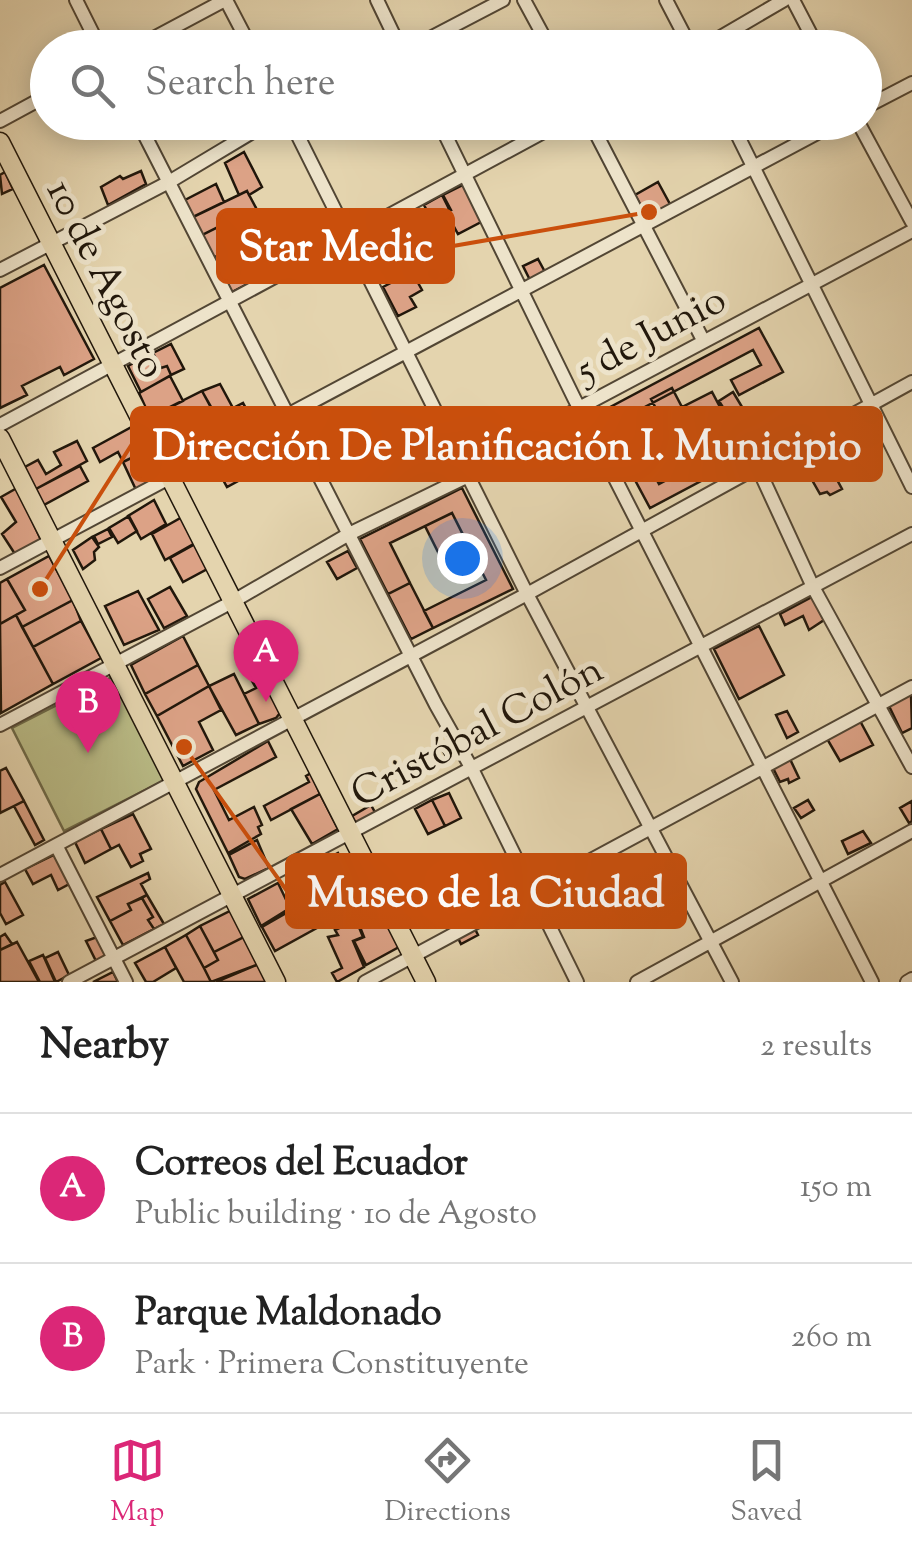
<!DOCTYPE html>
<meta charset="utf-8">
<style>
:root{--surface:#fff;--page:#f2f2f2;--text:#222;--muted:#767676;--line:#e0e0e0;--accent:#db2777}
body{margin:0;font-family:"Sorts Mill Goudy",serif;background:var(--page);color:var(--text)}
.you{position:absolute;left:462px;top:558px;width:35px;height:35px;margin:-25px;border:8px solid #fff;border-radius:50%;background:#1a73e8;box-shadow:0 0 0 15px #1a73e833}
.badge{display:grid;place-items:center;width:65px;height:65px;border-radius:50%;background:var(--accent);color:#fff;font-size:32px;font-weight:700}
.pin{position:absolute;translate:-50% -82px;filter:drop-shadow(0 2px 5px #0008)}
.pin::after{content:'';position:absolute;top:52px;width:35px;height:30px;background:inherit;clip-path:polygon(0 0,100% 0,50% 100%)}
.list{margin:0;padding:0;list-style:none}
h2{display:flex;justify-content:space-between;align-items:center;height:130px;margin:0;padding:0 40px;font-size:42px}
h2 small{font-size:32px;font-weight:400;color:var(--muted)}
.list li{display:grid;grid-template-columns:65px 1fr auto;gap:30px;align-items:center;box-sizing:border-box;height:150px;padding:0 40px;border-top:2px solid var(--line)}
.list b{display:block;font-size:38px;white-space:nowrap}
.list p{margin:0;font-size:32px;white-space:nowrap;color:var(--muted)}
.list em{font-size:32px;font-style:normal;color:var(--muted)}
.icon{flex:none;width:55px;height:55px;fill:none;stroke:currentColor;stroke-width:2;stroke-linecap:round;stroke-linejoin:round}
.map{position:relative;flex:none;width:912px;height:982px;overflow:hidden}
.search{position:absolute;background:var(--surface);box-shadow:0 5px 25px #0003;left:30px;right:30px;top:30px;height:110px;display:flex;align-items:center;gap:25px;box-sizing:border-box;padding:0 35px;border-radius:55px;color:var(--muted);font-size:38px}
.sheet{height:430px;background:var(--surface)}
nav{display:flex;justify-content:space-around;align-items:center;box-sizing:border-box;height:140px;border-top:2px solid var(--line);background:var(--surface);font-size:28px;color:var(--muted)}
nav a{display:grid;justify-items:center;gap:5px}
nav .on{color:var(--accent)}
.map>svg:first-child{display:block}
</style>
<div class="map">
<svg width="912" height="982" viewBox="0 0 912 982">
<rect width="100%" height="100%" fill="#e4d4ae"/>
<filter id="stains"><feTurbulence type="fractalNoise" baseFrequency=".002" numOctaves="4"/><feColorMatrix values="0 0 0 0 .2 0 0 0 0 .09 0 0 0 0 .02 0 0 0 .5 -.17"/></filter>
<radialGradient id="worn" r=".72"><stop offset=".6" stop-color="#630" stop-opacity="0"/><stop offset="1" stop-color="#630" stop-opacity=".3"/></radialGradient>
<!-- green -->
<path fill="#b9bb86" stroke="#6d6948" stroke-width="2.5" d="M 112,677 L 165,780 L 64,831 L 12,728 Z"/>
<!-- building -->
<path fill="#dca286" stroke="#21170b" stroke-width="2.5" d="M 244,152 L 262,187 L 249,195 L 247,191 L 239,195 L 225,163 Z
M 141,171 L 146,184 L 108,205 L 101,187 L 120,176 L 123,179 Z
M 5,172 L 13,189 L 2,194 L 0,175 Z
M 658,182 L 671,206 L 648,219 L 635,195 Z
M 216,184 L 224,202 L 193,217 L 185,200 Z
M 463,185 L 483,221 L 458,234 L 446,212 L 451,210 L 443,195 Z
M 247,191 L 256,208 L 202,235 L 193,217 Z
M 442,195 L 449,209 L 443,212 L 446,218 L 434,224 L 424,205 Z
M 256,208 L 267,231 L 213,258 L 202,235 Z
M 252,238 L 269,273 L 230,293 L 213,258 Z
M 538,259 L 545,272 L 530,280 L 523,266 Z
M 44,265 L 94,359 L 64,375 L 60,367 L 22,386 L 27,395 L 0,408 L 0,288 Z
M 412,272 L 422,290 L 410,297 L 416,307 L 398,316 L 383,287 Z
M 759,328 L 783,372 L 739,395 L 731,380 L 761,365 L 753,350 L 624,418 L 659,484 L 743,439 L 752,454 L 650,508 L 599,413 Z
M 171,344 L 184,369 L 171,375 L 167,366 L 161,368 L 153,353 Z
M 153,353 L 161,368 L 167,366 L 171,375 L 141,392 L 128,366 Z
M 170,376 L 183,401 L 150,417 L 139,393 Z
M 220,384 L 233,408 L 243,403 L 255,425 L 230,440 L 202,391 Z
M 672,388 L 682,407 L 712,392 L 721,409 L 693,423 L 712,461 L 690,473 L 651,399 Z
M 202,391 L 215,415 L 163,441 L 150,417 Z
M 733,392 L 765,445 L 752,454 L 719,401 Z
M 139,423 L 152,448 L 123,462 L 118,452 L 100,462 L 93,448 Z
M 815,439 L 842,489 L 830,495 L 827,492 L 820,494 L 795,450 Z
M 77,441 L 87,461 L 34,490 L 23,468 L 38,460 L 46,474 L 61,465 L 54,452 Z
M 152,448 L 166,476 L 137,492 L 123,462 Z
M 239,452 L 251,474 L 227,487 L 215,465 Z
M 80,466 L 88,481 L 42,506 L 34,490 Z
M 17,488 L 41,540 L 15,554 L 2,534 L 16,522 L 1,497 Z
M 462,488 L 513,589 L 433,628 L 424,611 L 486,580 L 452,513 L 390,543 L 410,583 L 388,594 L 360,539 Z
M 154,500 L 166,524 L 141,539 L 128,516 Z
M 452,513 L 469,547 L 442,560 L 425,526 Z
M 129,516 L 137,531 L 118,543 L 109,528 Z
M 184,516 L 197,542 L 165,560 L 152,534 Z
M 108,529 L 112,537 L 98,544 L 94,536 Z
M 92,537 L 99,547 L 94,552 L 95,560 L 83,569 L 73,550 Z
M 197,543 L 211,567 L 183,582 L 170,558 Z
M 348,551 L 357,568 L 337,579 L 327,562 Z
M 49,556 L 73,600 L 22,627 L 16,615 L 25,610 L 7,579 Z
M 7,579 L 25,610 L 0,624 L 0,583 Z
M 410,583 L 433,628 L 411,639 L 388,594 Z
M 170,587 L 187,616 L 164,628 L 148,599 Z
M 138,591 L 159,630 L 124,645 L 105,606 Z
M 812,597 L 824,620 L 809,630 L 803,616 L 785,625 L 780,614 Z
M 73,600 L 81,621 L 33,647 L 22,627 Z
M 16,615 L 53,684 L 1,713 L 0,624 Z
M 81,621 L 101,658 L 53,684 L 33,647 Z
M 759,626 L 784,675 L 739,699 L 714,649 Z
M 266,627 L 275,645 L 265,650 L 256,632 Z
M 183,636 L 198,665 L 145,694 L 131,665 Z
M 198,665 L 209,686 L 157,716 L 145,694 Z
M 234,674 L 259,724 L 236,735 L 209,686 Z
M 262,675 L 280,713 L 276,718 L 259,724 L 244,694 L 256,688 L 252,681 Z
M 209,686 L 221,710 L 199,722 L 213,750 L 183,766 L 157,716 Z
M 911,694 L 912,728 L 902,733 L 889,706 Z
M 787,711 L 798,732 L 787,738 L 776,715 Z
M 859,719 L 873,745 L 840,761 L 826,737 Z
M 268,741 L 276,757 L 214,790 L 229,820 L 254,807 L 262,825 L 258,827 L 261,834 L 228,853 L 196,789 L 199,782 Z
M 452,742 L 457,750 L 446,756 L 441,748 Z
M 790,759 L 799,778 L 789,783 L 788,779 L 780,782 L 773,768 Z
M 6,768 L 24,801 L 0,813 L 0,771 Z
M 311,773 L 320,794 L 271,820 L 264,806 L 309,782 L 306,776 Z
M 449,793 L 461,818 L 445,826 L 432,800 Z
M 320,794 L 338,829 L 312,844 L 291,809 Z
M 432,800 L 445,826 L 428,834 L 415,809 Z
M 808,800 L 814,810 L 801,818 L 794,808 Z
M 24,801 L 44,840 L 35,845 L 14,806 Z
M 912,801 L 912,821 L 909,823 L 900,808 Z
M 371,805 L 377,816 L 353,829 L 347,819 Z
M 133,814 L 151,849 L 140,854 L 143,861 L 131,867 L 119,845 L 111,849 L 101,829 Z
M 101,829 L 111,849 L 85,863 L 75,842 Z
M 863,831 L 871,843 L 848,854 L 842,841 Z
M 257,840 L 269,868 L 245,879 L 239,877 L 229,855 Z
M 58,853 L 73,882 L 58,890 L 51,875 L 33,884 L 25,869 Z
M 338,853 L 350,876 L 335,883 L 325,860 Z
M 148,873 L 150,879 L 141,884 L 147,895 L 128,904 L 131,910 L 110,921 L 97,897 Z
M 5,882 L 23,915 L 6,924 L 0,913 L 0,885 Z
M 278,883 L 290,908 L 261,926 L 248,899 Z
M 323,892 L 335,918 L 275,951 L 262,927 Z
M 147,895 L 164,924 L 154,929 L 148,920 L 153,917 L 142,898 Z
M 142,898 L 153,917 L 148,920 L 154,929 L 123,945 L 110,921 L 131,910 L 128,904 Z
M 232,910 L 246,936 L 214,952 L 200,926 Z
M 383,912 L 399,947 L 366,965 L 354,941 L 364,937 L 358,922 Z
M 356,920 L 363,937 L 353,941 L 364,967 L 337,982 L 332,973 L 342,968 L 328,937 L 338,935 L 335,930 Z
M 200,926 L 218,960 L 204,968 L 186,935 Z
M 474,927 L 478,935 L 461,944 L 457,936 Z
M 5,934 L 12,944 L 0,950 L 0,937 Z
M 186,935 L 204,968 L 211,982 L 184,982 L 165,947 Z
M 246,936 L 259,964 L 211,982 L 204,968 L 218,960 L 214,952 Z
M 97,937 L 107,956 L 96,961 L 86,941 Z
M 17,942 L 39,982 L 0,982 L 0,950 Z
M 165,947 L 176,968 L 153,982 L 146,982 L 135,963 Z
M 58,952 L 69,975 L 56,982 L 45,958 Z
M 43,955 L 55,982 L 40,982 L 29,961 Z
M 259,964 L 268,982 L 216,982 Z
M 113,972 L 118,982 L 93,982 Z"/>
<g fill="none" stroke-linecap="round" stroke-linejoin="round">
<!-- minor casing -->
<g stroke="#524634" stroke-width="16">
<path id="minor" d="M 76,0 L 100,48
M 226,0 L 251,48
M 377,0 L 400,48
M 524,0 L 550,48
M 666,0 L 691,48
M 793,0 L 818,48
M 135,48 L 225,0
M 411,48 L 503,0
M 702,48 L 784,0
M 864,108 L 912,83
M 0,121 L 48,95
M 138,122 L 436,705 L 472,769 L 577,982
M 291,122 L 527,594 L 732,982
M 439,122 L 574,398 L 872,982
M 590,122 L 703,340
M 731,122 L 912,487
M 858,122 L 912,222
M 0,270 L 169,182 L 269,122
M 0,425 L 562,122
M 758,468 L 813,587 L 912,767
M 0,568 L 838,122
M 0,725 L 232,602 L 349,534 L 468,476 L 579,408 L 912,231
M 56,845 L 126,982
M 0,875 L 527,594 L 912,382
M 69,982 L 912,534
M 365,982 L 912,687
M 637,982 L 912,831
M 907,982 L 912,979"/>
</g>
<!-- major casing -->
<g stroke="#21170b" stroke-width="21">
<path id="major" d="M 0,142 L 426,982
M 0,438 L 276,982"/>
</g>
<!-- minor -->
<use href="#minor" stroke="#ede3ca" stroke-width="12"/>
<!-- major -->
<use href="#major" stroke="#e4d4ae" stroke-width="18"/>
</g>
<g text-anchor="middle" stroke-width="10" stroke-linejoin="round" paint-order="stroke">
<!-- street labels -->
<g font-size="40" fill="#21170b" stroke="#ede3ca">
<text transform="translate(108 278) rotate(63)" y="14">10 de Agosto</text>
<text transform="translate(650 333) rotate(-28)" y="14">5 de Junio</text>
<text transform="translate(476 730) rotate(-28)" y="14">Cristóbal Colón</text>
</g>
</g>
<!-- callouts -->
<path fill="none" stroke="#ca4f0c" stroke-width="4" d="M649 212L453 246M40 589L132 444M184 747L287 891"/>
<g fill="#ca4f0c" stroke="#ede3ca" stroke-width="4">
<circle cx="649" cy="212" r="10"/>
<circle cx="40" cy="589" r="10"/>
<circle cx="184" cy="747" r="10"/>
</g>
<g fill="#ca4f0c" stroke="#ca4f0c" stroke-width="4">
<rect x="218" y="210" width="235" height="72" rx="10"/>
<rect x="132" y="408" width="749" height="72" rx="10"/>
<rect x="287" y="855" width="398" height="72" rx="10"/>
</g>
<g font-size="42" text-anchor="middle" font-weight="bold" fill="#fff">
<text x="336" y="260">Star Medic</text>
<text x="507" y="459">Dirección De Planificación I. Municipio</text>
<text x="486" y="906">Museo de la Ciudad</text>
</g>
<rect width="100%" height="100%" filter="url(#stains)"/>
<rect width="100%" height="100%" fill="url(#worn)"/>
</svg>
<div class="you"></div>
<div class="pin badge" style="left:266px;top:702px">A</div>
<div class="pin badge" style="left:88px;top:753px">B</div>
<div class="search"><svg class="icon" aria-label="search" viewBox="0 0 24 24"><circle cx="10" cy="10" r="6"/><path d="M15 15l6 6"/></svg>Search here</div>
</div>
<section class="sheet">
<h2>Nearby<small>2 results</small></h2>
<ul class="list">
<li><span class="badge">A</span><div><b>Correos del Ecuador</b><p>Public building · 10 de Agosto</p></div><em>150 m</em></li>
<li><span class="badge">B</span><div><b>Parque Maldonado</b><p>Park · Primera Constituyente</p></div><em>260 m</em></li>
</ul>
</section>
<nav>
<a class="on"><svg class="icon" aria-label="map" viewBox="0 0 24 24"><path d="M3 6l6-2 6 2 6-2v14l-6 2-6-2-6 2zM9 4v14M15 6v14"/></svg>Map</a>
<a><svg class="icon" aria-label="directions" viewBox="0 0 24 24"><path d="M12 3l9 9-9 9-9-9zM9 14v-3h6M13 9l2 2-2 2"/></svg>Directions</a>
<a><svg class="icon" aria-label="saved" viewBox="0 0 24 24"><path d="M7 4h10v16l-5-4-5 4z"/></svg>Saved</a>
</nav>
